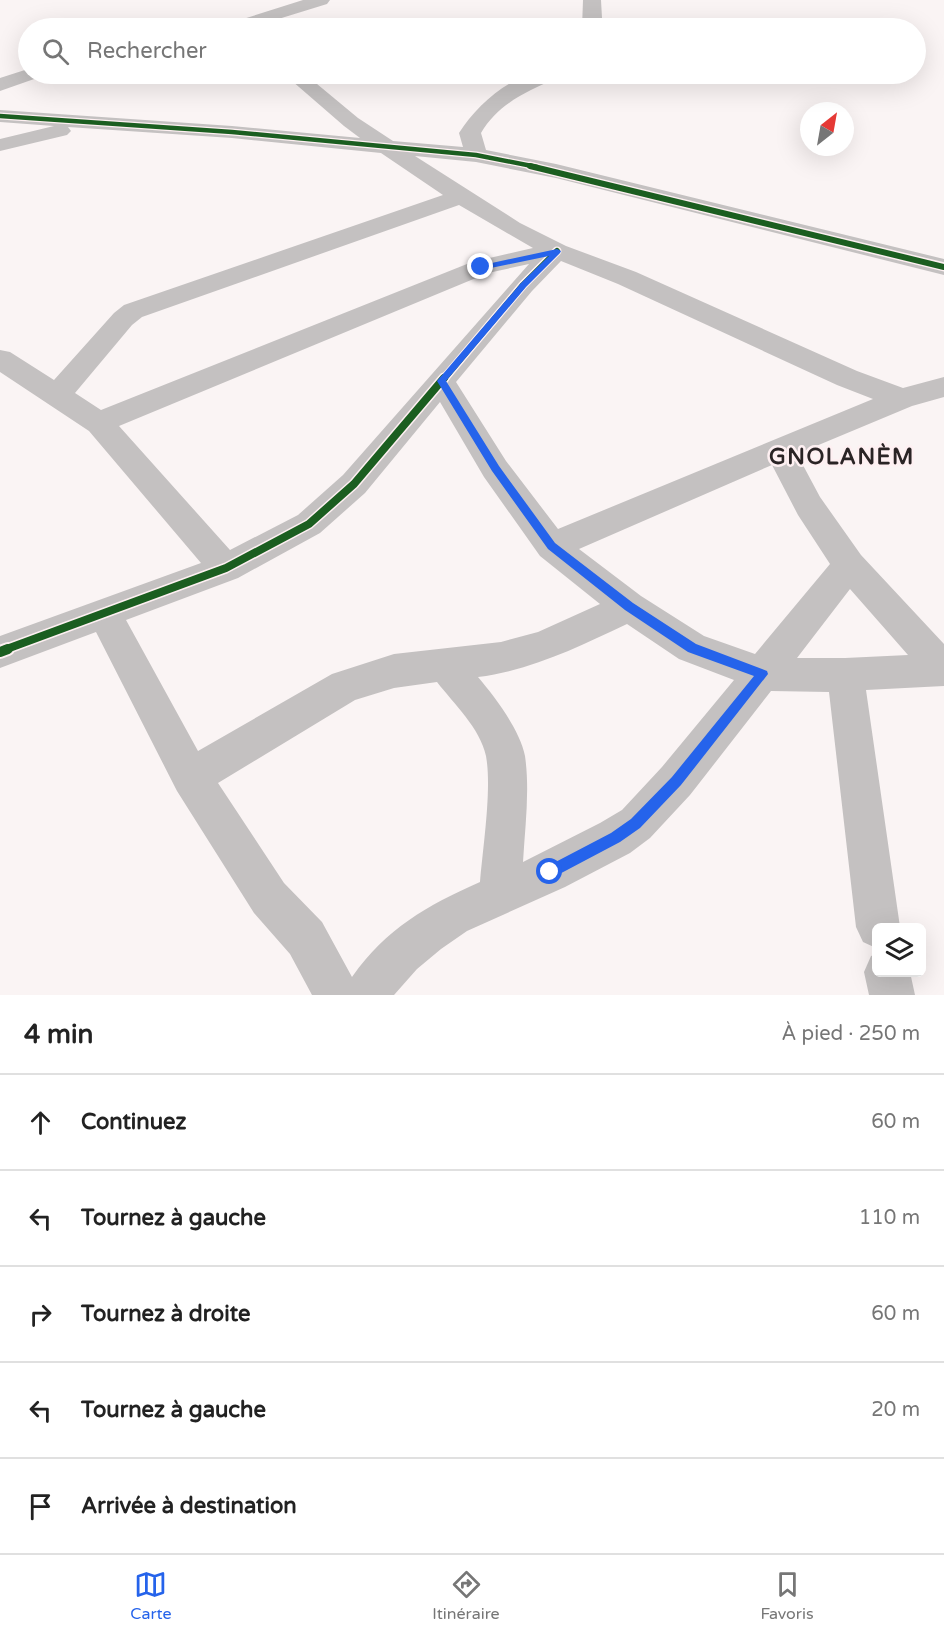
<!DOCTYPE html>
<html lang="fr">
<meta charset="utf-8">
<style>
:root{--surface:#fff;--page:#f6f6f6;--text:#222;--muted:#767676;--line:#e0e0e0;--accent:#2563eb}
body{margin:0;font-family:"Varela Round",sans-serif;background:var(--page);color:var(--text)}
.controls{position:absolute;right:18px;bottom:18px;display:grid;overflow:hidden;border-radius:9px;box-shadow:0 6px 24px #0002}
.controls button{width:54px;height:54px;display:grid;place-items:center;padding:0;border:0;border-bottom:2px solid var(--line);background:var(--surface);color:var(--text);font:30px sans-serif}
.compass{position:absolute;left:800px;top:102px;width:54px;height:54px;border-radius:50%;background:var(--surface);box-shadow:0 6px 24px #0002;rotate:31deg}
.stop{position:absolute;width:18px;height:18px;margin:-14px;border:4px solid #2563eb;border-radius:50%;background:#fff}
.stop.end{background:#2563eb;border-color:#fff;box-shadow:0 2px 6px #0008}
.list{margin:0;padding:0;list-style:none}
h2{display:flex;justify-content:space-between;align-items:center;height:78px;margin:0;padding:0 24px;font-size:26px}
h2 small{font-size:20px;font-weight:400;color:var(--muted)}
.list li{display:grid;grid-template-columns:39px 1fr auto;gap:18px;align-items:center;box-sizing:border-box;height:96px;padding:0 24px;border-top:2px solid var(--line)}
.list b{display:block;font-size:22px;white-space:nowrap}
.list em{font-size:20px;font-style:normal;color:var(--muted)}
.icon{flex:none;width:33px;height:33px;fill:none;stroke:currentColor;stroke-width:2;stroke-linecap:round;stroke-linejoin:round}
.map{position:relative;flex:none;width:944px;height:995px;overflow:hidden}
.search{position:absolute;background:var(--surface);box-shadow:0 6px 24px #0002;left:18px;right:18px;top:18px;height:66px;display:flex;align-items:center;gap:15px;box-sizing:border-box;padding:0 21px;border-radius:33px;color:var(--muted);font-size:22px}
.sheet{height:558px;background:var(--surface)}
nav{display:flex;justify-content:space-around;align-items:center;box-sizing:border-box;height:84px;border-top:2px solid var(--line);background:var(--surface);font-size:16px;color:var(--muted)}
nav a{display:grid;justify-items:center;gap:3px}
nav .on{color:var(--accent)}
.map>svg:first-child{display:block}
</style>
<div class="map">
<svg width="944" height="995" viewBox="0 0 944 995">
<rect width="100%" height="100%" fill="#faf4f4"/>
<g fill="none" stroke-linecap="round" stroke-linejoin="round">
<!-- minor -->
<path fill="#c4c1c1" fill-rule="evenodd" d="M 303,0 L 330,0 L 327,4 L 249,28 L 177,28 L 180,24 L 186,23 L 240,20 Z
M 583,0 L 601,0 L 602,18 L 600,28 L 582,28 Z
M 28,69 L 28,74 L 39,74 L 37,78 L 0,91 L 0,78 Z
M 284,74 L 305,74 L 358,118 L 393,141 L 463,147 L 459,133 C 475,108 506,78 536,74 C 543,72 552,74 559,74 L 557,78 C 527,91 498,104 481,133 L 486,150 L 556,164 L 944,259 L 944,275 L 556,178 L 476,162 L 415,156 L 520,223 L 566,246 L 636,272 L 857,371 L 903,388 L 944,377 L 944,397 L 912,406 L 797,454 L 820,497 L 861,555 L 944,644 L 944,686 L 866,690 L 900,927 L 876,927 L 876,948 L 863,942 L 856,927 L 829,692 L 771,691 L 690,795 L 650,838 L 630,853 L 565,887 L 467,931 L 441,949 L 417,969 L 394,995 L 312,995 L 290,954 L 254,913 L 177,791 L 96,632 L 0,668 L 0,636 L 201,563 L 89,431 L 0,372 L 0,350 L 10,352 L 54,380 L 114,313 L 124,305 L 443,195 L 381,153 L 232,138 L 68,127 L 71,131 L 67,135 L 0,151 L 0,139 L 54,126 L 0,122 L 0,110 L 232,126 L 360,138 L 344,126 ZM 459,205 L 533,248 L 472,262 L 101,410 L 75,393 L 132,325 L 142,317 ZM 561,261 L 618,284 L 837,385 L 873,399 L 558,529 L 506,461 L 456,382 L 532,291 ZM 529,264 L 343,475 L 298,515 L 230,550 L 119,426 L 488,273 ZM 440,402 L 484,477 L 540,556 L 600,604 L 538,632 L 501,642 L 394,654 L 332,674 L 198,751 L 126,620 L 238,578 L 320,533 L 365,493 ZM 772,465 L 798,515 L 830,564 L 755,654 L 704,636 L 641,596 L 579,549 ZM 850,589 L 908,655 L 845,658 L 797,658 ZM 627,624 L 679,659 L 734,680 L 662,767 L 622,810 L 600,823 L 523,862 C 525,827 530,791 525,756 C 520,730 495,697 478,677 C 532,670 578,647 627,624 ZM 437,682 C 454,704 480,728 486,756 C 492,789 483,846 480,882 C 426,906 387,928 352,977 L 322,922 L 284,883 L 218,783 L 355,700 L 394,688 Z
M 876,954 L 876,972 L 910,972 L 915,995 L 869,995 L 864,972 L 871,956 Z"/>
<!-- cycleway-far3 casing -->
<g stroke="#fef0f2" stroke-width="7">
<path id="cycleway-far3" d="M 0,116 L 232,132 L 476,155 L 537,167"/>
</g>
<!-- cycleway-far2 casing -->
<g stroke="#fef0f2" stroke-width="9">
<path id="cycleway-far2" d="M 530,166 L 944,267
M 443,380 L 523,285 L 557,251"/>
</g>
<!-- cycleway-far1 casing -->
<g stroke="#fef0f2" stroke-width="11">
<path id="cycleway-far1" d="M 4,650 L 226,568 L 309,524 L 354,484 L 444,378"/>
</g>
<!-- cycleway casing -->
<g stroke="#fef0f2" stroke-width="14">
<path id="cycleway" d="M 0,652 L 8,649"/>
</g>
<!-- cycleway-far3 -->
<use href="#cycleway-far3" stroke="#1b5e20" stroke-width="4.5"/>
<!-- cycleway-far2 -->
<use href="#cycleway-far2" stroke="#1b5e20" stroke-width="6"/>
<!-- cycleway-far1 -->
<use href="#cycleway-far1" stroke="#1b5e20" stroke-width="8"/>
<!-- cycleway -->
<use href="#cycleway" stroke="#1b5e20" stroke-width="10"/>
</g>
<!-- route -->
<path fill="#2563eb" d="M 557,249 L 561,251 L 560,253 L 526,287 L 446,381 L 499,466 L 555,543 L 633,603 L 696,644 L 767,671 L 768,674 L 681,785 L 640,828 L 620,842 L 550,879 L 546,877 L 544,872 L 546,867 L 611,833 L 631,819 L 672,777 L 754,676 L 688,652 L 625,610 L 548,549 L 492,471 L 437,381 L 521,283 L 549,256 L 481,270 L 478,269 L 478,266 Z"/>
<g text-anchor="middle" stroke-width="5" stroke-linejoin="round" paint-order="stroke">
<!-- district labels -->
<g font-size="22" font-weight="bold" letter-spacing="1.5" fill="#2a2425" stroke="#fef0f2">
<text x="842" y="464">GNOLANÈM</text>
</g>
</g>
</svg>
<div class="controls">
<button><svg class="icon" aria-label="layers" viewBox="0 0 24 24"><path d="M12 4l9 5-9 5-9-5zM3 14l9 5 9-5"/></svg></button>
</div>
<svg class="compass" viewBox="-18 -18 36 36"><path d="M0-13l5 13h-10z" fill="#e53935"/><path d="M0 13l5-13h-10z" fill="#767676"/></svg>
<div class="stop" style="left:550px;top:872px"></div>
<div class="stop end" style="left:481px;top:267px"></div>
<div class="search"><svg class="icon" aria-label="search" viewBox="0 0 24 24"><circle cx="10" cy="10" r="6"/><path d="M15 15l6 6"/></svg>Rechercher</div>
</div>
<section class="sheet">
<h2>4 min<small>À pied · 250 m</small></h2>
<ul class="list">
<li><svg class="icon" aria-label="ahead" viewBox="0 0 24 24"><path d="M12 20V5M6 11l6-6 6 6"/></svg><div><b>Continuez</b></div><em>60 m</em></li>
<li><svg class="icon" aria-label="left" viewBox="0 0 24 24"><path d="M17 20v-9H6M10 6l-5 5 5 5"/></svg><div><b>Tournez à gauche</b></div><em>110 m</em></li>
<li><svg class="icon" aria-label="right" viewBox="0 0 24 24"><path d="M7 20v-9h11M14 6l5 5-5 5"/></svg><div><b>Tournez à droite</b></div><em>60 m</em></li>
<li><svg class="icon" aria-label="left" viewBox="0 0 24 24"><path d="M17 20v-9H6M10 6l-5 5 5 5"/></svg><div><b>Tournez à gauche</b></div><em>20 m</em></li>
<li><svg class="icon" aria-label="arrive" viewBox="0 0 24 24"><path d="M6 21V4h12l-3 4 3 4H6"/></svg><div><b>Arrivée à destination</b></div></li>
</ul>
</section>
<nav>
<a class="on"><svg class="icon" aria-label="map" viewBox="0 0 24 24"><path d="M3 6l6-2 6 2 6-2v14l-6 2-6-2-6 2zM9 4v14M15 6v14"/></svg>Carte</a>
<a><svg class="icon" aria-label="directions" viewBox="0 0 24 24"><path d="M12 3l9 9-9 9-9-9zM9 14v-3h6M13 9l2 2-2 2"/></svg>Itinéraire</a>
<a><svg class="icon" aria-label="saved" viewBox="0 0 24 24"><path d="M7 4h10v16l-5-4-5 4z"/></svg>Favoris</a>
</nav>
